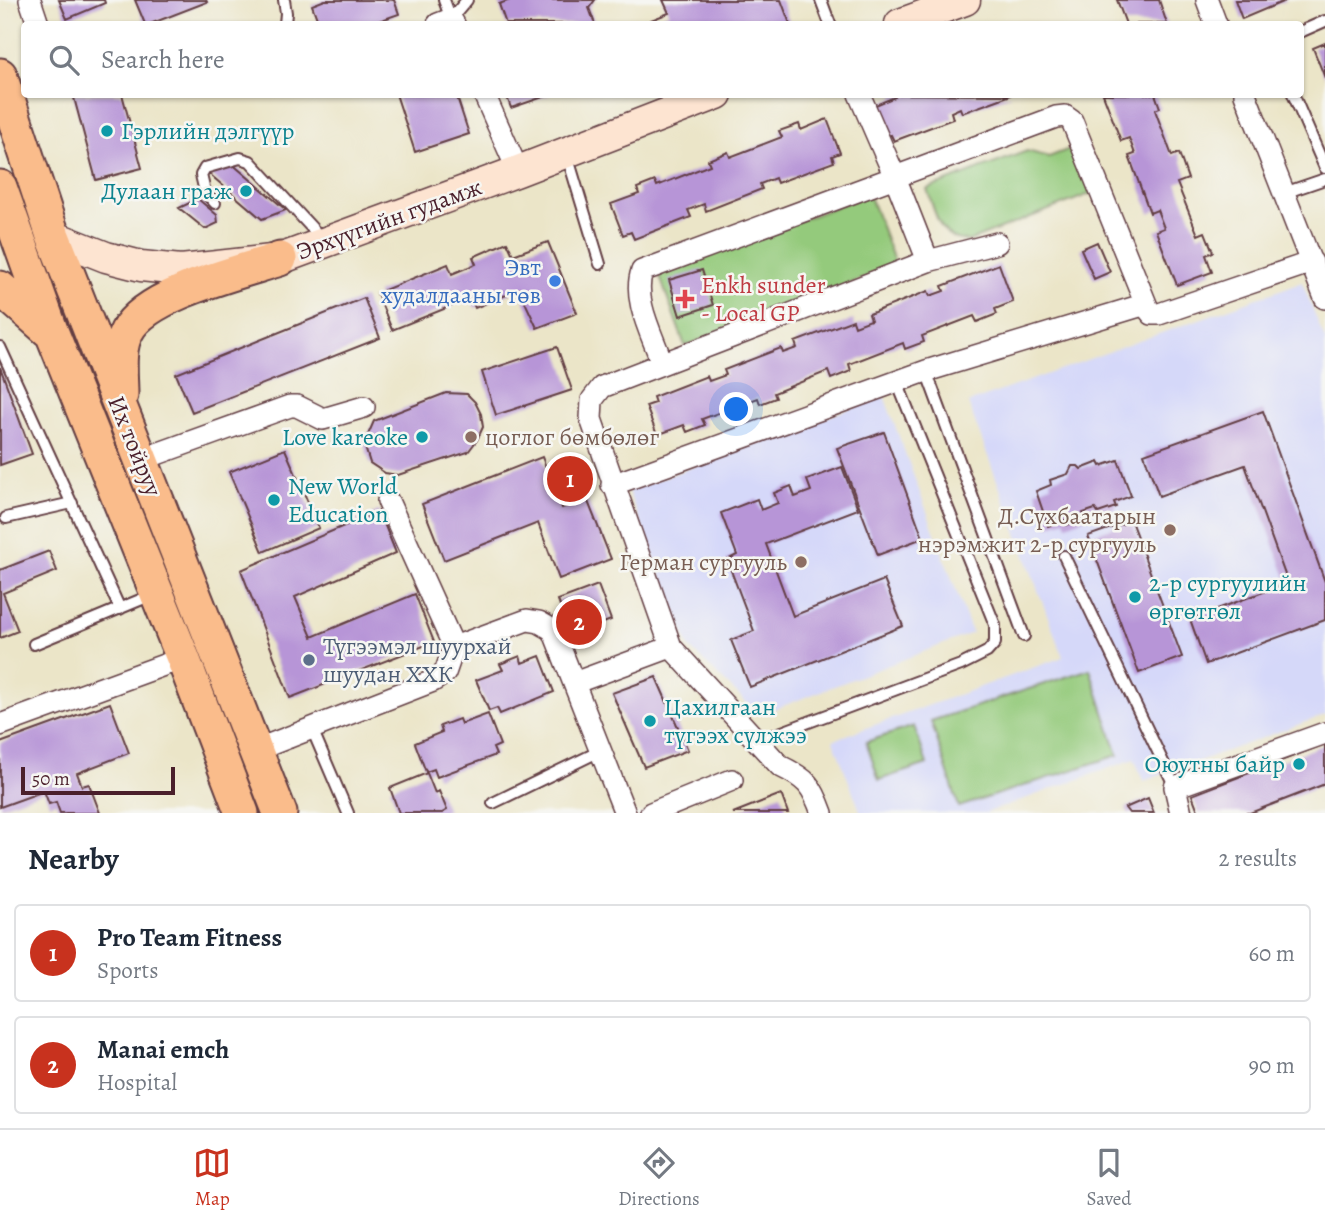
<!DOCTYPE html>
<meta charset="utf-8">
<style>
:root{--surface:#fff;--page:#f2f2f3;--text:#1f2937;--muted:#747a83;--line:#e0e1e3;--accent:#c8321e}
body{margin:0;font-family:Alegreya,serif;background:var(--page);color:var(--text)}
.scale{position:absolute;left:21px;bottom:18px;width:154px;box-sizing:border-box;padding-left:7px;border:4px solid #4a1f2b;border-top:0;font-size:19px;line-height:24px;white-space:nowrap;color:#4a1f2b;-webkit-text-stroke:5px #f6f6f2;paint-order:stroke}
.you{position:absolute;left:737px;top:410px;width:24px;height:24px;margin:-18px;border:5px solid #fff;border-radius:50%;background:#1a73e8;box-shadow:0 0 0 10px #1a73e833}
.badge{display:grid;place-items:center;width:46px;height:46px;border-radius:50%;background:var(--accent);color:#fff;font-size:23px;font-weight:700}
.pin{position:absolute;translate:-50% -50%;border:4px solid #fff;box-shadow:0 2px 7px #0006}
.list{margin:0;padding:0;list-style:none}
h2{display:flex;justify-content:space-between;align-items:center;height:91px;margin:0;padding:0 28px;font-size:30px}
h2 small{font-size:23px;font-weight:400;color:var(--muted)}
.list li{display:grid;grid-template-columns:46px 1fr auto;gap:21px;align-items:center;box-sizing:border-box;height:98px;margin:0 14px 14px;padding:0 14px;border:2px solid var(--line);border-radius:7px}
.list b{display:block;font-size:26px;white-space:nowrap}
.list p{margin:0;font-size:23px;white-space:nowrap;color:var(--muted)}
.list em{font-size:23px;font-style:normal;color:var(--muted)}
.icon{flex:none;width:38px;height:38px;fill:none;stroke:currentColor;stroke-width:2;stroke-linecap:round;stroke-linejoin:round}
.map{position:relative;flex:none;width:1325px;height:813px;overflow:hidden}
.search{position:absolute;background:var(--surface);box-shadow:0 2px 5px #0004;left:21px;right:21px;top:21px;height:77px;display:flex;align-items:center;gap:18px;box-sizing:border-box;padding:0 24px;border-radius:7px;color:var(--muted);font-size:26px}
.sheet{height:315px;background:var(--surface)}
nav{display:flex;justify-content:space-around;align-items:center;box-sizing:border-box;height:98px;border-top:2px solid var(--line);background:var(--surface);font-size:19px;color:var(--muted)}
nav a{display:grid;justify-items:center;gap:4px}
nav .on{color:var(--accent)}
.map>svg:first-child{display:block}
</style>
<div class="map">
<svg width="1325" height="813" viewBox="0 0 1325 813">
<rect width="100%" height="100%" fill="#f6f6f2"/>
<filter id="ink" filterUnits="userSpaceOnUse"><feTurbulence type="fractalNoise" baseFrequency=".0143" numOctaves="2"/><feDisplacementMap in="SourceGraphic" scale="14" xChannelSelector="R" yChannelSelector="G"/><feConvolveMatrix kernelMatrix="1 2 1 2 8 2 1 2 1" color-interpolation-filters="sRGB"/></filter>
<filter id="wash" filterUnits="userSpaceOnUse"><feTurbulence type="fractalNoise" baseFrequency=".00686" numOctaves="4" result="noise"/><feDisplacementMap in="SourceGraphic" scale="28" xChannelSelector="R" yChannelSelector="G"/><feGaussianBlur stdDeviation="1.57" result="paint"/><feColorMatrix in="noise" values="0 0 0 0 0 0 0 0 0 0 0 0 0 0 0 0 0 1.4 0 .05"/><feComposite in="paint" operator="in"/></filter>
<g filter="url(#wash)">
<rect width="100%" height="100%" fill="#ebe5c8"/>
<!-- built -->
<path fill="#d5d8f9" d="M 1302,282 L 1325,340 L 1325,715 L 1144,781 L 1134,759 L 986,813 L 861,813 L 833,740 L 1063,657 L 968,403 Z
M 884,396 L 972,633 L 759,715 L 689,647 L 628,491 Z"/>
<!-- green -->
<path fill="#94ca7c" stroke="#6f7454" stroke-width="2" d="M 1077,146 L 1095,192 L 969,241 C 938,240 936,214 927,189 L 1027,151 L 1049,157 Z
M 869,194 L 896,266 L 685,346 L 659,274 Z
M 1090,669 L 1118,755 L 959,807 L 931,721 Z
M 914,726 L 927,764 L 879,780 L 866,742 Z"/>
<g id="blocks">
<!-- building -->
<path fill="#b795d7" d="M 59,0 L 104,0 L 105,3 L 67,19 Z
M 135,0 L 206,0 L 207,2 L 150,24 L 145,24 Z
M 325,0 L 394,0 L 399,14 L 370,24 L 319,24 L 312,5 Z
M 510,0 L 595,0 L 589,8 L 595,24 L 506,24 L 499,4 Z
M 663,0 L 781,0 L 790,24 L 641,24 L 669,13 Z
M 1117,0 L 1159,0 L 1167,24 L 1126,24 Z
M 1235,0 L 1287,0 L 1242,19 Z
M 1325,43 L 1325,78 L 1313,48 Z
M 73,94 L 122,94 L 142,168 L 96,180 Z
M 396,94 L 456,94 L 469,134 L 415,152 Z
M 506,94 L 549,94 L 549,95 L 511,108 Z
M 894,94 L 1011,95 L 962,113 L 960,108 L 951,112 L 953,119 L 894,141 L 891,135 L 884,137 L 873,106 L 895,97 Z
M 1103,94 L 1155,94 L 1160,108 L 1155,110 L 1172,156 L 1179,153 L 1188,179 L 1177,183 L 1198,235 L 1205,232 L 1213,252 L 1206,255 L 1212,272 L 1177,285 L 1156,231 L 1164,228 L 1157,210 L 1150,213 L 1129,156 L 1135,154 L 1129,138 L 1121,141 Z
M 827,119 L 840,153 L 832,156 L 834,162 L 777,183 L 775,178 L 760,184 L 762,189 L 706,211 L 704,204 L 688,210 L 691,217 L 634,239 L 631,232 L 623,235 L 611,204 L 639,194 L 637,188 L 655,181 L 657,186 L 710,165 L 708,160 L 728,152 L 730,157 L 782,137 L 779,131 L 799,124 L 801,130 Z
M 230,162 L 286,210 L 262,219 L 207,172 Z
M 198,199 L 217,215 L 218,223 L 205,229 L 179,208 Z
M 507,242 L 513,255 L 548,242 L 577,313 L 537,328 L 525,302 L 523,288 L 475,308 L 471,298 L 392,330 L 377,293 L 448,264 L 452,274 L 476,264 L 473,257 Z
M 1097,242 L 1110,272 L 1094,279 L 1081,249 Z
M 999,264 L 1013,302 L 995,309 L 997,314 L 977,322 L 974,316 L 922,336 L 924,342 L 905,349 L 903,343 L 849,364 L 851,371 L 831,379 L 828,371 L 774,393 L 776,398 L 760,404 L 758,398 L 702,419 L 705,425 L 687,432 L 684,425 L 657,435 L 646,406 L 655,403 L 653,397 L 707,376 L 709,381 L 726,375 L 724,370 L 781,348 L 783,353 L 797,348 L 795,342 L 853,320 L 855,326 L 871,320 L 869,314 L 928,291 L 930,296 L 944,291 L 942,286 Z
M 702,270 L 713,305 L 680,316 L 669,280 Z
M 364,298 L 380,338 L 192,412 L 176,374 Z
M 557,347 L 572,390 L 496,415 L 482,372 Z
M 0,367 L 32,454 L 0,465 Z
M 446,393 L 467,394 L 475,402 L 481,414 L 483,427 L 477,440 L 468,452 L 398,475 L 385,473 L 370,463 L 364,444 L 374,421 Z
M 1263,411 L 1325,582 L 1325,620 L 1206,664 L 1190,619 L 1288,583 L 1245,465 L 1159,496 L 1144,454 Z
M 884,432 L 923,538 L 878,555 L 837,448 Z
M 285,449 L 319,528 L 263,552 L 229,472 Z
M 542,457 L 562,508 L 587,499 L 611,559 L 559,579 L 538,523 L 444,560 L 422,504 Z
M 1118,460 L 1131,496 L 1114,502 L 1116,507 L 1098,513 L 1095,509 L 1083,513 L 1085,518 L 1067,525 L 1065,520 L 1048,526 L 1036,491 L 1051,485 L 1050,480 L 1068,474 L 1072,466 L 1078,466 L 1081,469 L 1099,462 L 1101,466 Z
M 842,467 L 858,509 L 766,544 L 793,616 L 884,580 L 903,626 L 750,687 L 731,640 L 754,631 L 727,560 L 737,555 L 721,513 L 757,499 L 761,510 L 778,503 L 774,493 L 791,486 L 795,497 L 811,491 L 807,480 Z
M 379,511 L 396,553 L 295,597 L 312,637 L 415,594 L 434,642 L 290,698 L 241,570 Z
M 1131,521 L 1182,657 L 1139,673 L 1088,536 Z
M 49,551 L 57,571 L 3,593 L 18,631 L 0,638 L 0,570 Z
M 598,585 L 611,620 L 571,636 L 558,600 Z
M 520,656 L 522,663 L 540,656 L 554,692 L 500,714 L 497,708 L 489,711 L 476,680 L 503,670 L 500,664 Z
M 656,677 L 688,750 L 644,767 L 612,693 Z
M 110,703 L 129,753 L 77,773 L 82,786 L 89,784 L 100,813 L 60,813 L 56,802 L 49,804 L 44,791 L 0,807 L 0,743 Z
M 488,714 L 500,745 L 493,748 L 496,755 L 437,777 L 434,769 L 426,772 L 415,743 L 442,732 L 440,726 L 459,719 L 461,724 Z
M 1325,744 L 1325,784 L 1250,813 L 1199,813 L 1192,795 Z
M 427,773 L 435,793 L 439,791 L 447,810 L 442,813 L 399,813 L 390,788 Z
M 781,794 L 788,813 L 733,813 Z
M 1148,798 L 1154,813 L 1129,813 L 1125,808 Z"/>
</g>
</g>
<g filter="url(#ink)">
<use href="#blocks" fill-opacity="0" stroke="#623d43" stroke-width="2"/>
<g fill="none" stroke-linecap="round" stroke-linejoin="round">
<!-- lane casing -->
<g stroke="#623d43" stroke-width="14">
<path id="lane" d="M 284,0 L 286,13 L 285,24
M 444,0 L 451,19
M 821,0 L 830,24
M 451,19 L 467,0
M 1300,32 L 1325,21
M 1293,94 L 1325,168
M 567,155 L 600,264
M 1284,193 L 1325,179
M 215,203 L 205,192 L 201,175 L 205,168 L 240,158 L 250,161 L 323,240
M 0,347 L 120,609
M 926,371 L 1024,636
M 6,518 L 72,503
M 1064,556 L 1175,787
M 34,644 L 152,595
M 312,729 L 348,813
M 758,741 L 961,665 L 987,652 L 995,643 L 995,625 L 897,382
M 493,803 L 600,751"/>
</g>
<!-- street casing -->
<g stroke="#623d43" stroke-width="24">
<path id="street" d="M 30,0 L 38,24
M 1207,0 L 1216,24
M 438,24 L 451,19 L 454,24
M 484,94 L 518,171
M 859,94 L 895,177 L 1056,117 L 1065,116 L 1072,121 L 1148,309 L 1152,314 L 1159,314 L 1312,262
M 1245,94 L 1325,298
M 662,363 C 653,336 632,300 642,271 L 895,177 L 928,261
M 140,460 L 290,406 L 297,406 L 323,419 L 364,407
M 612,485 L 926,371 L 1146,304
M 388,501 L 454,647
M 574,683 L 671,647
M 0,725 L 183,658
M 256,750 L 433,681 L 445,673 L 454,647 L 527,620 L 539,622 L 553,630 L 625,813
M 651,813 L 732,780
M 822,813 C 812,785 807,779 780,766 L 671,647 L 591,419 L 592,400 L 602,387 L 928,261 L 997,243
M 1181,813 L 1175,787 L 1325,733"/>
</g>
<!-- secondary casing -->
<g stroke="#623d43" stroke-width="33">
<path id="secondary" d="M 900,24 L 965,0
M 53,236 L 106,257 L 141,266 L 181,270 L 280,259 L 518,171 L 717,94"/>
</g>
<!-- primary casing -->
<g stroke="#623d43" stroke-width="37">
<path id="primary" d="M 0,75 L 53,236 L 280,813
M 0,187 L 52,333 L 183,658 L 242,813
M 0,288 L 48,330
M 121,395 C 121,375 117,349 127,331 C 146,294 240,272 280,259"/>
</g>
<!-- lane -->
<use href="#lane" stroke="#fff" stroke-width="10"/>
<!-- street -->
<use href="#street" stroke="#fff" stroke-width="21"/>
<!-- secondary -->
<use href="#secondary" stroke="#fde4d1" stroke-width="30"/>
<!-- primary -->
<use href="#primary" stroke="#fabc8b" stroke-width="33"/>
</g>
</g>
<!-- markers -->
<g fill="#0f9aa8" stroke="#f6f6f2" stroke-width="2.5">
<circle cx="107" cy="131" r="7"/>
<circle cx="246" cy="191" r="7"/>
<circle cx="422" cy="437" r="7"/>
<circle cx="274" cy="500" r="7"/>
<circle cx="1135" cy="597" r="7"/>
<circle cx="650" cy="721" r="7"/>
<circle cx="1299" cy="764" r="7"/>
</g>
<circle fill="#3f7fe0" stroke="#f6f6f2" stroke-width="2.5" cx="555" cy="281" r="7"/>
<path fill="#e0444e" stroke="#f6f6f2" stroke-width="2.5" d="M681.5 288.5h7v7h7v7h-7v7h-7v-7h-7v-7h7z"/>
<g fill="#8d6e63" stroke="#f6f6f2" stroke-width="2.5">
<circle cx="471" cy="437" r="7"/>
<circle cx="1170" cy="530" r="7"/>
<circle cx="801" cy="562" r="7"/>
</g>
<circle fill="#5c6f8a" stroke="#f6f6f2" stroke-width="2.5" cx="309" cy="660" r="7"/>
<g text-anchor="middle" stroke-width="5" stroke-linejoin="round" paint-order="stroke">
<!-- culture labels -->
<g font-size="24" fill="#0d838f" stroke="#f6f6f2" text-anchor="start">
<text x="121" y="139">Гэрлийн дэлгүүр</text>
<text x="232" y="199" text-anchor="end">Дулаан граж</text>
<text x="408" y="445" text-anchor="end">Love kareoke</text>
<text x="288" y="494">New World<tspan x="288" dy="28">Education</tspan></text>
<text x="1149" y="591">2-р сургуулийн<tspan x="1149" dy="28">өргөтгөл</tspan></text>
<text x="664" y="715">Цахилгаан<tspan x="664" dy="28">түгээх сүлжээ</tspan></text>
<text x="1285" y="772" text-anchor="end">Оюутны байр</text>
</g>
<!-- street labels -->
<g font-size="24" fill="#4a1f2b" stroke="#f6f6f2">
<text transform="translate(389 219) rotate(-20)" y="8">Эрхүүгийн гудамж</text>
<text transform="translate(135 446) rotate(68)" y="8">Их тойруу</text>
</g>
<!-- shop labels -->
<g font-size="24" fill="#366cbe" stroke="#f6f6f2" text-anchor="end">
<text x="541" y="275">Эвт<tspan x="541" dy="28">худалдааны төв</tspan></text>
</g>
<!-- health labels -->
<g font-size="24" fill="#be3a42" stroke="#f6f6f2" text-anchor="start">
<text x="701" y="293">Enkh sunder<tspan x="701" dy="28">- Local GP</tspan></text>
</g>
<!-- education labels -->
<g font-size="24" fill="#785e54" stroke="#f6f6f2" text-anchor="end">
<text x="485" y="445" text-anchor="start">цоглог бөмбөлөг</text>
<text x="1156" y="524">Д.Сүхбаатарын<tspan x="1156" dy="28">нэрэмжит 2-р сургууль</tspan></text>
<text x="787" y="570">Герман сургууль</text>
</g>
<!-- service labels -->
<g font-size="24" fill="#4e5e75" stroke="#f6f6f2" text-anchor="start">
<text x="323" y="654">Түгээмэл шуурхай<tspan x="323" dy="28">шуудан ХХК</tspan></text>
</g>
</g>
</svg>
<div class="scale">50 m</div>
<div class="you"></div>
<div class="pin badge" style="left:570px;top:479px">1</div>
<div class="pin badge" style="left:579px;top:622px">2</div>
<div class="search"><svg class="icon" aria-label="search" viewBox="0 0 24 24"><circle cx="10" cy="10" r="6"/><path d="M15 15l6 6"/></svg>Search here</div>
</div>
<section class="sheet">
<h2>Nearby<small>2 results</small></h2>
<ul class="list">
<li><span class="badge">1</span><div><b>Pro Team Fitness</b><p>Sports</p></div><em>60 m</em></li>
<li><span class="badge">2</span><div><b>Manai emch</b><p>Hospital</p></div><em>90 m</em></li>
</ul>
</section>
<nav>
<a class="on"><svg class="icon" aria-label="map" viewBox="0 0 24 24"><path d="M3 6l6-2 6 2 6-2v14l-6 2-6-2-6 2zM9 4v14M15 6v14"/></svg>Map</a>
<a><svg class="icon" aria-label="directions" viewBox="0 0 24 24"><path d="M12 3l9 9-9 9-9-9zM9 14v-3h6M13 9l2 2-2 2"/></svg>Directions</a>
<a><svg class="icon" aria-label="saved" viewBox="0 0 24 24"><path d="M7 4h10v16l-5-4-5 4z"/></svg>Saved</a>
</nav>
